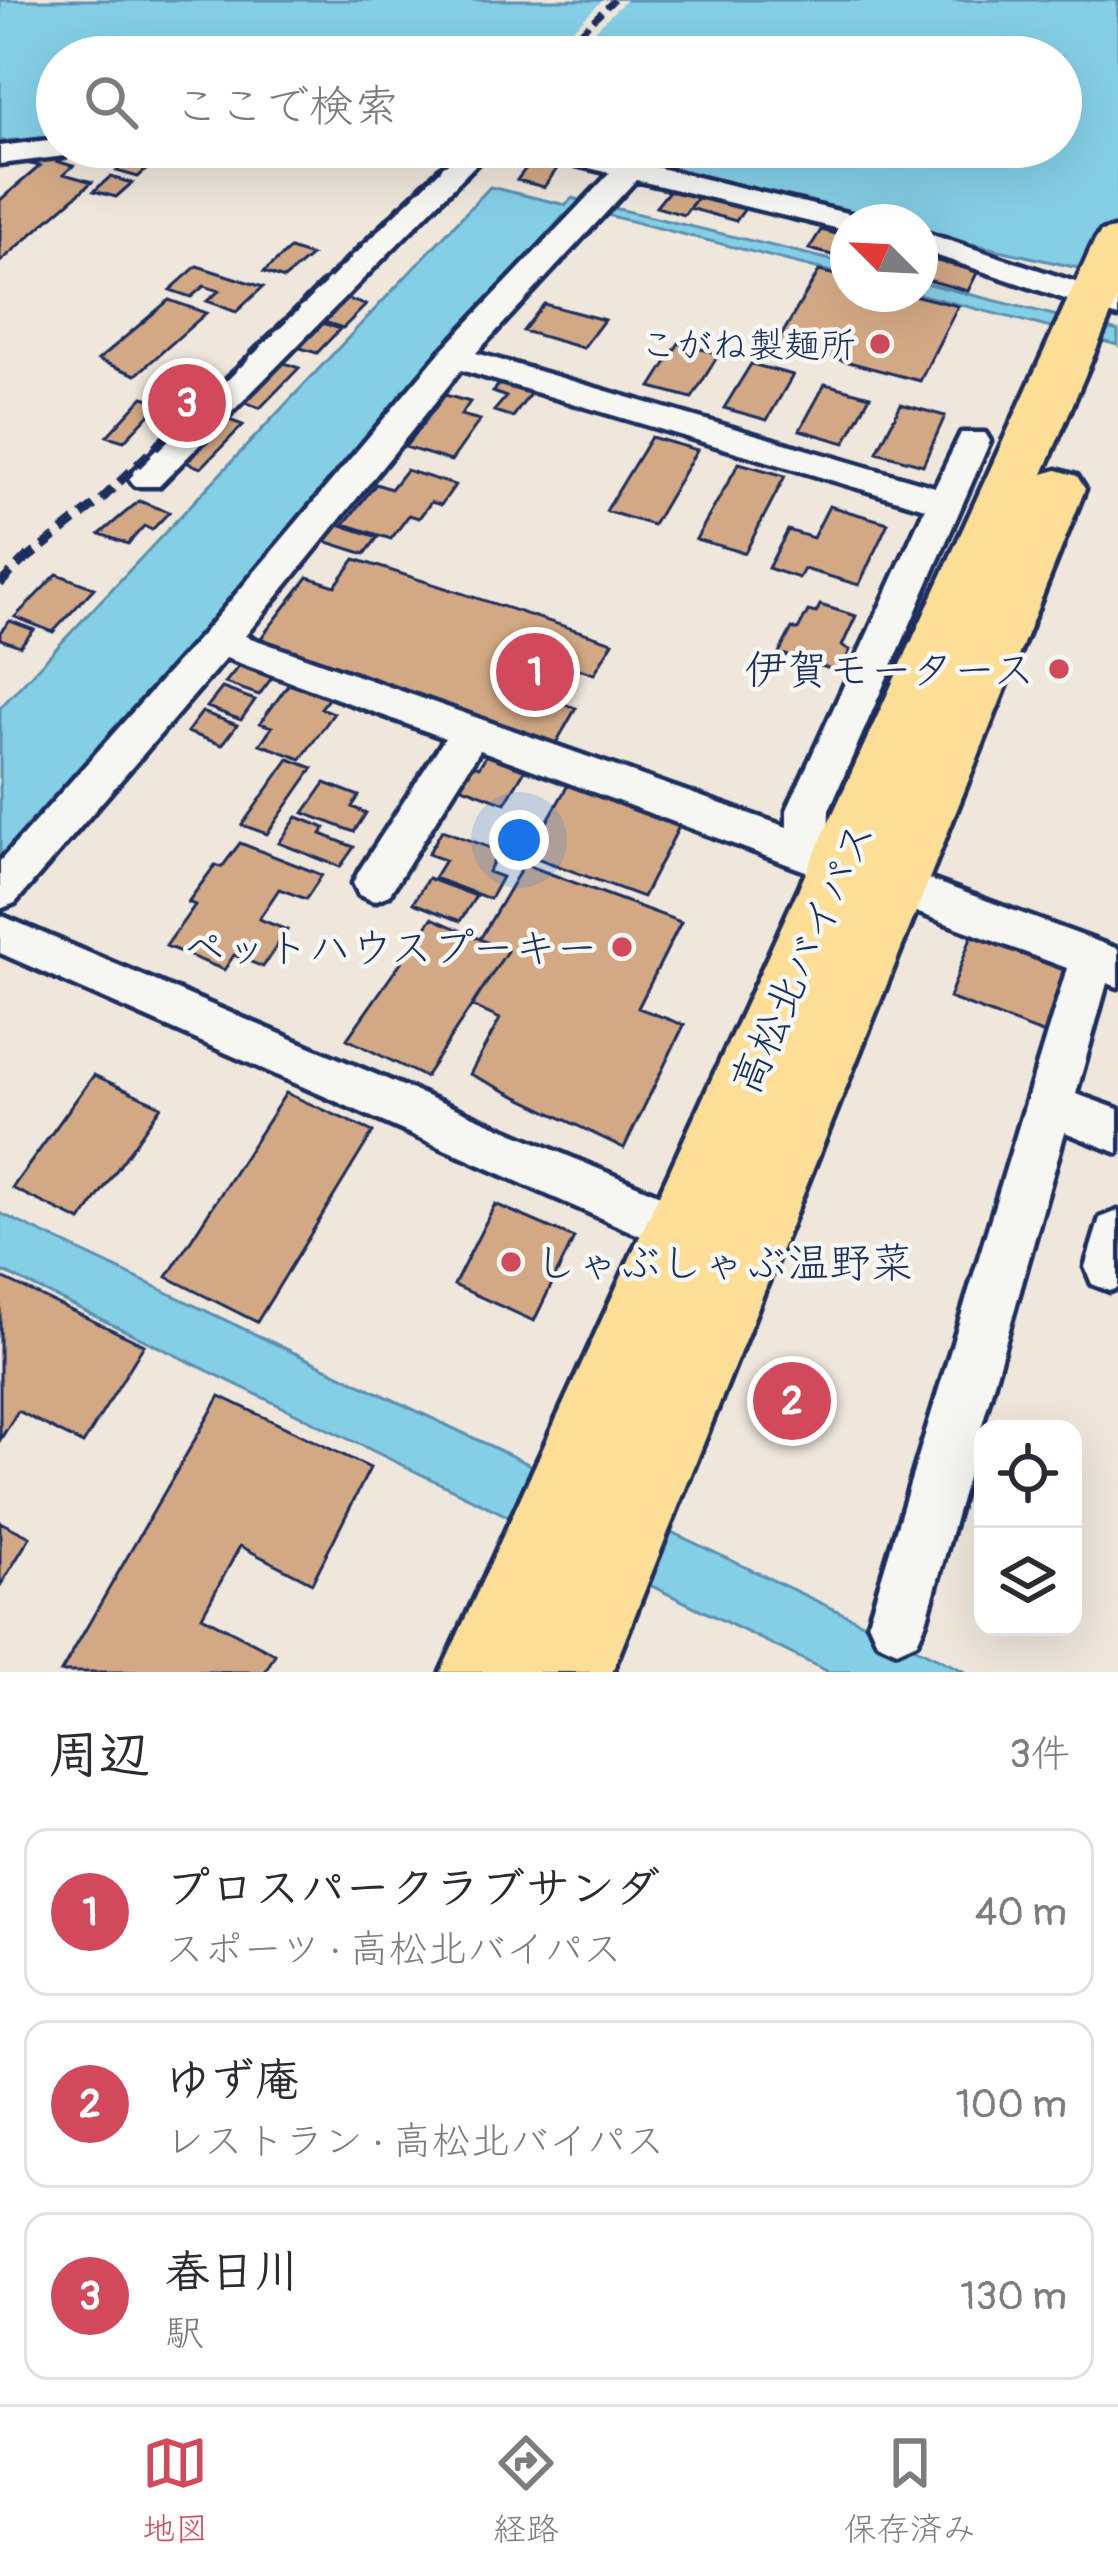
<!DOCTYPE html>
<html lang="ja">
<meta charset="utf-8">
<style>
:root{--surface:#fff;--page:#f7f7f7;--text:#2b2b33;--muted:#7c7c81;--line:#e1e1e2;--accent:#d1495b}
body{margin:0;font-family:Pangolin,"Klee One",sans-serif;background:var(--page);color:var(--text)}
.controls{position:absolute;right:36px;bottom:36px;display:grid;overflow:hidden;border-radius:24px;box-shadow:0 12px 48px #0002}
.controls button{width:108px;height:108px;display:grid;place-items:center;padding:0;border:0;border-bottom:3px solid var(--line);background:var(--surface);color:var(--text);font:60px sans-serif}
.compass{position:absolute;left:830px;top:204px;width:108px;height:108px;border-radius:50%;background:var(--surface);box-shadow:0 12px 48px #0002;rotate:294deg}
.you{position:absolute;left:519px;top:840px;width:42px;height:42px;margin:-30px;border:9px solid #fff;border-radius:50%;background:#1a73e8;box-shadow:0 0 0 18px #1a73e833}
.badge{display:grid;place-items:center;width:78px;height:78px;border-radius:50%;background:var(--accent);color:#fff;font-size:39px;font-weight:700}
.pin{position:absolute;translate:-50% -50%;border:6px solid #fff;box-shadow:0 3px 12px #0006}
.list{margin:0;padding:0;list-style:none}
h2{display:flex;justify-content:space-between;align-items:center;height:156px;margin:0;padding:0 48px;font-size:51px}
h2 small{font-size:39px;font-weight:400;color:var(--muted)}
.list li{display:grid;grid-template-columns:78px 1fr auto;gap:36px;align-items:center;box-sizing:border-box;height:168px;margin:0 24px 24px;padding:0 24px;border:3px solid var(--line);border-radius:24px}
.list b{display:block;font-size:45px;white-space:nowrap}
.list p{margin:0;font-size:39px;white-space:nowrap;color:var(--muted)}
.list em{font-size:39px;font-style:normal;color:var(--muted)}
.icon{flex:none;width:66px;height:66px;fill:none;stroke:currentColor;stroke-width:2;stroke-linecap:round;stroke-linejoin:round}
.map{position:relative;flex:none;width:1118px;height:1672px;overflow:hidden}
.search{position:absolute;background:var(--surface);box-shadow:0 12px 48px #0002;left:36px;right:36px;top:36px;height:132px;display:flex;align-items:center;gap:30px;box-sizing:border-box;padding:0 42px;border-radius:66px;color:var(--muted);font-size:45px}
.sheet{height:732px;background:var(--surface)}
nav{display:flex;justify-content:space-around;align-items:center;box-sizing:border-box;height:168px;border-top:3px solid var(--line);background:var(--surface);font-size:33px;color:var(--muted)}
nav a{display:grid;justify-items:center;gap:6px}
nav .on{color:var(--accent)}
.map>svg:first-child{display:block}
</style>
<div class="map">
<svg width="1118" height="1672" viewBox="0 0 1118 1672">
<rect width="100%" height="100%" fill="#efe7dc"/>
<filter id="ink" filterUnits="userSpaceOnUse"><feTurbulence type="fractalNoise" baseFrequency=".00833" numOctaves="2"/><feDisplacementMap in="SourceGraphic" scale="24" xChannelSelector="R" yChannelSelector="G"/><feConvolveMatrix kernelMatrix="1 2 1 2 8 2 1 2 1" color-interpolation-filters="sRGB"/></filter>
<g filter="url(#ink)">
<!-- water -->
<path fill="#85cfe6" stroke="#5b8fb0" stroke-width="3" d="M 0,0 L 1118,0 L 1118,277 L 920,232 L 920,222 L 878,222 L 548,147 L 1061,147 L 1061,57 L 57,57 L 57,137 L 0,141 Z
M 490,187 L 566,205 L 572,198 L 848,264 L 848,276 L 603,214 L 563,216 L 0,864 L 0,708 Z
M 920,282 L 1118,331 L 1118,345 L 918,294 Z
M 0,1213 L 966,1672 L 829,1672 L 0,1270 Z"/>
<!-- pier -->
<path fill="#efe7dc" d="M 603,0 L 626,0 L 567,57 L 543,57 Z"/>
<!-- building -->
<path fill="#d3a985" stroke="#1b2f5e" stroke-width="3" d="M 38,156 L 73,166 L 64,174 L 92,182 L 0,262 L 0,200 L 40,166 L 30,164 Z
M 133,157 L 154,163 L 138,177 L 117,171 Z
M 532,160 L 559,166 L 544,187 L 517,180 Z
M 110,177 L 132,183 L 116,197 L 94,191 Z
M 673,186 L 700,194 L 684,215 L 656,207 Z
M 700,194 L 747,206 L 736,221 L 689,208 Z
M 821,230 L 848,237 L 848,259 L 809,249 Z
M 290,249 L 311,256 L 284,279 L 264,272 Z
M 920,257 L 978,271 L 968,291 L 920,278 Z
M 197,266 L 263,287 L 236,312 L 207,301 L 219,291 L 204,286 L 191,297 L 170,290 Z
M 819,271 L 848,278 L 848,294 L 909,294 L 958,306 L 920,381 L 777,343 Z
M 337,296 L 366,305 L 343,328 L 314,319 Z
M 169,300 L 206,313 L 136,375 L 98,360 Z
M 544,304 L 604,320 L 583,348 L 523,331 Z
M 311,319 L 340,329 L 317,353 L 287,344 Z
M 679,343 L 719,354 L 692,398 L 651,387 Z
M 275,360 L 299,368 L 260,408 L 236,399 Z
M 751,364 L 793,375 L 767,420 L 724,408 Z
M 171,379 L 188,384 L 170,404 L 153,398 Z
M 501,381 L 533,390 L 513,417 L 494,411 L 506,397 L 493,392 Z
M 825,384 L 870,396 L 845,443 L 800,430 Z
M 445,395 L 470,402 L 461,415 L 480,420 L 451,461 L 405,447 Z
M 143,397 L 161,402 L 124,441 L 107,436 Z
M 901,404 L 945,416 L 923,465 L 877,452 Z
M 218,416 L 243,425 L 201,468 L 177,459 Z
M 651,437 L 697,450 L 653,525 L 606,511 Z
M 739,463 L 785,476 L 745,553 L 696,539 Z
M 406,470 L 455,485 L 441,505 L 431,502 L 419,518 L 409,515 L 391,539 L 344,524 L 376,484 L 391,489 Z
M 139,501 L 169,512 L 152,530 L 144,526 L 128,544 L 100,534 Z
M 829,506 L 888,523 L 859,585 L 804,569 L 799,578 L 768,568 L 788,530 L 813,538 Z
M 335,523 L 378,537 L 365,554 L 321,540 Z
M 355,559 L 613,642 L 594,674 L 561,663 L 541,697 L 576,708 L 556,743 L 258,642 L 308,577 L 335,586 Z
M 57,574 L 94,588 L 53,632 L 15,617 Z
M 820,605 L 856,616 L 842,646 L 850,650 L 840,672 L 779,653 L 792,628 L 798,630 L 808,611 L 816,613 Z
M 10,621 L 34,630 L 20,646 L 0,639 L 0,632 Z
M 241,663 L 274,675 L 259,695 L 225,683 Z
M 291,681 L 331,695 L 321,708 L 334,713 L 301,759 L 260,744 L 272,727 L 260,723 Z
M 222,688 L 255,700 L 241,720 L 207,707 Z
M 202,712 L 237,725 L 222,745 L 187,732 Z
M 489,751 L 528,765 L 505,803 L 457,785 L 471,764 L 479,767 Z
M 289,759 L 313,768 L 267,834 L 242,825 Z
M 572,778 L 684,817 L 643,897 L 528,855 Z
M 325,783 L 359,796 L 352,807 L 366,813 L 354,832 L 304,813 Z
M 297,817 L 325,828 L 321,834 L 354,847 L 340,867 L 279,843 Z
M 442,830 L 499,851 L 488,872 L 502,877 L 490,899 L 434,878 L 445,860 L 428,854 Z
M 240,843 L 322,875 L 306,899 L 279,889 L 259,919 L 287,930 L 263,967 L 234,955 L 224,970 L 166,946 L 195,905 L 188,902 L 215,865 L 222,867 Z
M 524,864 L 681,922 L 638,1008 L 684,1025 L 624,1148 L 470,1074 L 500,1019 L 472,1006 L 507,951 L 480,939 Z
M 428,878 L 476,896 L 460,921 L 413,903 Z
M 432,918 L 507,951 L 425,1077 L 347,1039 Z
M 975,926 L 1068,959 L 1045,1034 L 949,998 Z
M 94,1075 L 161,1106 L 81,1221 L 12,1188 Z
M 286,1093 L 373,1132 L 257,1322 L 167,1277 Z
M 495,1204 L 574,1238 L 534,1321 L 454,1285 Z
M 0,1277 L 144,1345 L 83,1444 L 18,1411 L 0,1440 Z
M 220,1396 L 370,1468 L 312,1583 L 240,1546 L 202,1616 L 275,1654 L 265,1672 L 61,1672 Z
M 0,1522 L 30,1537 L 0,1586 Z"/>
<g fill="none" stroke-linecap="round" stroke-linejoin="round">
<!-- minor casing -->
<g stroke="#1b2f5e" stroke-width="9">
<path id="minor" d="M 57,139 L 57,147 L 79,147 L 65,156 L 0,164 L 0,146 Z
M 463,147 L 493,147 L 159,486 L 135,486 L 129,478 L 135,470 Z
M 522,147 L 572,147 L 859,216 L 863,222 L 848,222 L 848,231 L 636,180 L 476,353 L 935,487 L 961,433 L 985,433 L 990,441 L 829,810 L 828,842 L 1118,949 L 1118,987 L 1107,983 L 1076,1094 L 1118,1109 L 1118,1153 L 1065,1132 L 926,1622 L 917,1642 L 897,1651 L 877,1642 L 868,1622 L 1067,968 L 480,750 L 389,895 L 374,901 L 359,895 L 353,883 L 359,871 L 445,738 L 226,658 L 15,903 L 0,909 L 0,861 L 205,631 L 442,350 L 610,173 L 526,153 ZM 461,370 L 925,508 L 787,810 L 787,827 L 245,636 Z
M 920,231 L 1118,296 L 1118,317 L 920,250 Z
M 0,915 L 700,1212 L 707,1229 L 700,1246 L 682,1252 L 664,1246 L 0,953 Z
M 1118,1211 L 1118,1288 L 1110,1291 L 1092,1284 L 1085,1267 L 1100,1218 Z"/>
</g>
<!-- trunk casing -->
<g stroke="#1b2f5e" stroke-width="9">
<path id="trunk" d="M 1118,228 L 1118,298 L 1043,474 L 1057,470 L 1077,476 L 1085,489 L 612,1672 L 441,1672 L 1094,242 L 1101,232 Z"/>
</g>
<!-- minor -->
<use href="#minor" fill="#f6f6f2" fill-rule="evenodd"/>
<!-- trunk -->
<use href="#trunk" fill="#fcde96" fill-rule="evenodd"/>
<!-- rail-far1 -->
<path stroke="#1b2f5e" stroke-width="6" stroke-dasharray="12 6" stroke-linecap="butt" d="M 554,57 L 614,0
M 187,416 L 460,147"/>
<!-- rail -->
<path stroke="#1b2f5e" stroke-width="9" stroke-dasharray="16 9" stroke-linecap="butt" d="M 23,562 L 100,501 L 190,413
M 0,584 L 31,552"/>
</g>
</g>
<!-- markers -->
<g fill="#d1495b" stroke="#f6f6f2" stroke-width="4.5">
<circle cx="880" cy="344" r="12"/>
<circle cx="1059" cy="669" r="12"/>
<circle cx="622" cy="947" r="12"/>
<circle cx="511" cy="1262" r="12"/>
</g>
<g text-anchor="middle" stroke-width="9" stroke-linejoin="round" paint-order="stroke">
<!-- far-poi labels -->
<g font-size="36" fill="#1b2f5e" stroke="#f6f6f2" text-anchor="end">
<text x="856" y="357">こがね製麺所</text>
</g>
<!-- poi labels -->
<g font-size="42" fill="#1b2f5e" stroke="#f6f6f2" text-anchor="end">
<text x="1035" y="684">伊賀モータース</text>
<text x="598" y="962">ペットハウスプーキー</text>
<text x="535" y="1277" text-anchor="start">しゃぶしゃぶ温野菜</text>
</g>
<!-- street labels -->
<g font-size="42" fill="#1b2f5e" stroke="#f6f6f2">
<text transform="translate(802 957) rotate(-66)" y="15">高松北バイパス</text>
</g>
</g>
</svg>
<div class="controls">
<button><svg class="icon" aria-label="locate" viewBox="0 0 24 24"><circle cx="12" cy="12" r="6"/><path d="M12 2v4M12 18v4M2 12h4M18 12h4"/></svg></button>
<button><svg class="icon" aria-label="layers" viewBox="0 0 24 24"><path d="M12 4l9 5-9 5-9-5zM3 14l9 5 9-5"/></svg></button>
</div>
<svg class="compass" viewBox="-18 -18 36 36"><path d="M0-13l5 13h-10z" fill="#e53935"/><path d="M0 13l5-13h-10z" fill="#7c7c81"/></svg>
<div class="you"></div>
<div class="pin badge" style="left:535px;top:672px">1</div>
<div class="pin badge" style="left:792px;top:1401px">2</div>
<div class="pin badge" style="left:187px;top:403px">3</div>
<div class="search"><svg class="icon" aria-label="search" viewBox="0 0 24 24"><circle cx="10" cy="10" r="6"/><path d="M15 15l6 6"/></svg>ここで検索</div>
</div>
<section class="sheet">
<h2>周辺<small>3件</small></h2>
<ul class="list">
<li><span class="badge">1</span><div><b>プロスパークラブサンダ</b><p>スポーツ · 高松北バイパス</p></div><em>40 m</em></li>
<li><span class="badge">2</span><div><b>ゆず庵</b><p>レストラン · 高松北バイパス</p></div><em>100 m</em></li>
<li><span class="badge">3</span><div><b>春日川</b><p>駅</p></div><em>130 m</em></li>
</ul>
</section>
<nav>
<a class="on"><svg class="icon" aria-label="map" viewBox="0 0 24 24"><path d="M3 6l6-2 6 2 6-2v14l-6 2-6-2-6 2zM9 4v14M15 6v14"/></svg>地図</a>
<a><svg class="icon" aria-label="directions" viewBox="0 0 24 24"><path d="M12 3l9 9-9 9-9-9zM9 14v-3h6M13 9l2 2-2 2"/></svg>経路</a>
<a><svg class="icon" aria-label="saved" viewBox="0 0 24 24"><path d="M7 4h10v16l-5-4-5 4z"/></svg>保存済み</a>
</nav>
